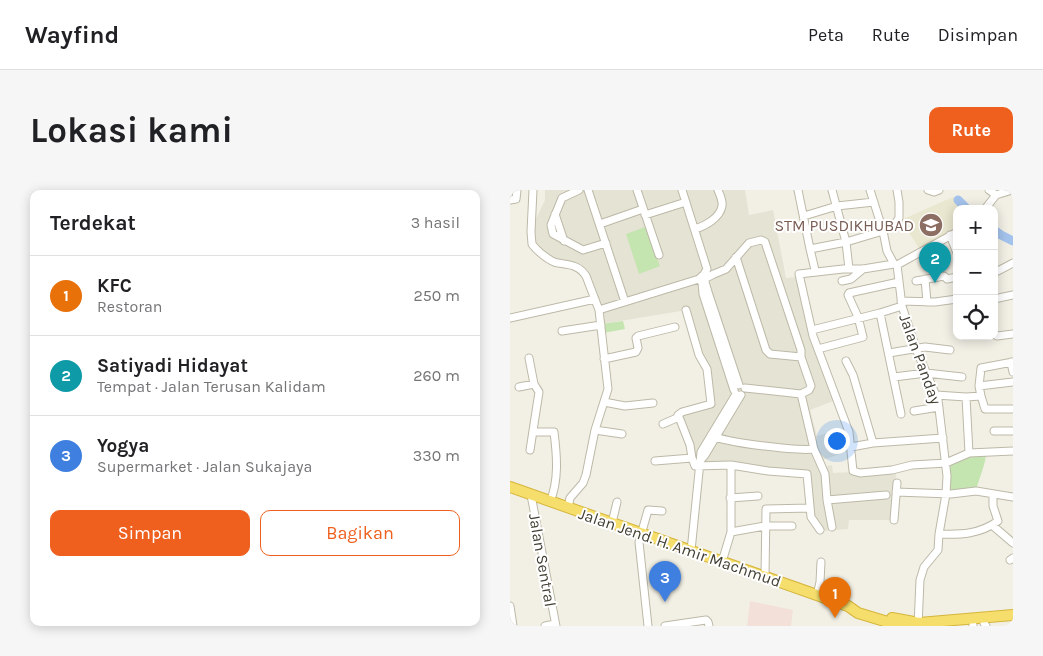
<!DOCTYPE html>
<html lang="id">
<meta charset="utf-8">
<style>
:root{--surface:#fff;--page:#f6f6f6;--text:#202124;--muted:#757577;--line:#e0e0e0;--accent:#ef601f}
body{margin:0;font-family:Karla,sans-serif;background:var(--page);color:var(--text)}
.controls{position:absolute;right:15px;top:15px;display:grid;overflow:hidden;border-radius:10px;box-shadow:0 2px 12px #0003}
.controls button{width:45px;height:45px;display:grid;place-items:center;padding:0;border:0;border-bottom:1px solid var(--line);background:var(--surface);color:var(--text);font:25px sans-serif}
.you{position:absolute;left:326px;top:250px;width:18px;height:18px;margin:-12px;border:4px solid #fff;border-radius:50%;background:#1a73e8;box-shadow:0 0 0 8px #1a73e833}
.badge{display:grid;place-items:center;width:32px;height:32px;border-radius:50%;background:var(--accent);color:#fff;font-size:16px;font-weight:700}
.pin{position:absolute;translate:-50% -41px;filter:drop-shadow(0 1px 2px #0008)}
.pin::after{content:'';position:absolute;top:26px;width:18px;height:15px;background:inherit;clip-path:polygon(0 0,100% 0,50% 100%)}
.list{margin:0;padding:0;list-style:none}
h2{display:flex;justify-content:space-between;align-items:center;height:65px;margin:0;padding:0 20px;font-size:21px}
h2 small{font-size:16px;font-weight:400;color:var(--muted)}
.list li{display:grid;grid-template-columns:32px 1fr auto;gap:15px;align-items:center;box-sizing:border-box;height:80px;padding:0 20px;border-top:1px solid var(--line)}
.list b{display:block;font-size:19px;white-space:nowrap}
.list p{margin:0;font-size:16px;white-space:nowrap;color:var(--muted)}
.list em{font-size:16px;font-style:normal;color:var(--muted)}
.actions{display:flex;gap:10px;padding:15px 20px}
.actions a{flex:1;padding:11px 0;border:1px solid var(--accent);border-radius:10px;text-align:center;font-size:18px;color:var(--accent)}
.actions .main{background:var(--accent);color:#fff}
.icon{flex:none;width:28px;height:28px;fill:none;stroke:currentColor;stroke-width:2;stroke-linecap:round;stroke-linejoin:round}
.map{position:relative;flex:none;width:503px;height:436px;overflow:hidden;border-radius:10px}
header{display:flex;align-items:center;gap:30px;box-sizing:border-box;height:70px;padding:0 25px;background:var(--surface);border-bottom:1px solid var(--line)}
header strong{font-size:24px}
nav{display:flex;gap:28px;margin-inline-start:auto;font-size:18px}
.intro{display:flex;align-items:center;justify-content:space-between;box-sizing:border-box;height:120px;padding:0 30px}
h1{margin:0;font-size:35px}
.button{padding:12px 22px;border-radius:10px;background:var(--accent);color:#fff;font-size:18px;font-weight:700}
main{display:flex;gap:30px;padding:0 30px}
aside{flex:1;background:var(--surface);border-radius:10px;box-shadow:0 2px 12px #0003}
.map>svg:first-child{display:block}
</style>
<header>
<strong>Wayfind</strong>
<nav><a>Peta</a><a>Rute</a><a>Disimpan</a></nav>
</header>
<div class="intro"><h1>Lokasi kami</h1><a class="button">Rute</a></div>
<main>
<aside>
<h2>Terdekat<small>3 hasil</small></h2>
<ul class="list">
<li><span class="badge" style="background:#e8710a">1</span><div><b>KFC</b><p>Restoran</p></div><em>250 m</em></li>
<li><span class="badge" style="background:#0f9aa8">2</span><div><b>Satiyadi Hidayat</b><p>Tempat · Jalan Terusan Kalidam</p></div><em>260 m</em></li>
<li><span class="badge" style="background:#3f7fe0">3</span><div><b>Yogya</b><p>Supermarket · Jalan Sukajaya</p></div><em>330 m</em></li>
</ul>
<div class="actions"><a class="main">Simpan</a><a>Bagikan</a></div>
</aside>
<div class="map">
<svg width="503" height="436" viewBox="0 0 503 436">
<rect width="100%" height="100%" fill="#f2f0e5"/>
<!-- residential -->
<path fill="#e5e3d4" d="M 35,0 L 235,0 L 239,25 L 263,20 L 276,88 L 288,87 L 326,210 L 300,220 L 307,246 L 336,237 L 341,260 L 313,270 L 315,277 L 322,275 L 323,283 L 386,280 L 384,330 L 339,330 L 338,339 L 312,341 L 302,326 L 298,283 L 219,274 L 195,272 L 194,275 L 184,274 L 169,226 L 201,215 L 196,174 L 177,120 L 92,134 L 78,85 L 46,70 L 24,54 L 24,33 L 35,10 Z"/>
<!-- education -->
<path fill="#eae7d0" d="M 443,7 L 456,19 L 447,19 L 447,40 L 410,60 L 391,30 Z"/>
<!-- medical -->
<path fill="#f2e0d9" d="M 240,411 L 283,420 L 281,436 L 237,436 Z"/>
<!-- green -->
<path fill="#c4e4b0" d="M 135,37 L 150,76 L 129,84 L 116,44 Z
M 113,131 L 115,139 L 93,143 L 92,134 Z
M 476,263 C 476,273 469,289 466,300 L 437,303 L 437,274 L 449,268 Z"/>
<g fill="none" stroke-linecap="round" stroke-linejoin="round">
<!-- river -->
<path stroke="#a4c3ec" stroke-width="9" d="M 448,10 L 457,19
M 484,40 L 491,45 L 503,51"/>
<!-- minor casing -->
<g stroke="#bdb9a8" stroke-width="9">
<path id="minor" d="M 23,0 L 21,42 L 22,54 C 26,60 40,72 48,73 C 60,75 69,75 76,86 L 89,120 L 98,199 L 85,240 L 76,285 L 73,293 L 60,308 L 58,318
M 69,0 L 52,8 L 41,35 L 43,44 L 73,60 L 96,53
M 78,0 L 115,112
M 127,0 L 149,65
M 172,0 L 197,79 L 193,86
M 288,0 L 300,59 L 336,52 L 373,41 L 360,0
M 322,0 L 336,52 L 339,79
M 418,0 L 424,2 L 429,0
M 479,0 L 486,5
M 0,10 L 6,9 L 7,0
M 475,19 L 486,5 L 502,0
M 45,24 L 54,51
M 135,25 L 176,12
M 294,26 L 327,16 L 364,12
M 90,34 L 133,19
M 185,39 C 195,36 210,28 212,16 C 213,11 210,5 208,0
M 440,45 L 447,63
M 300,59 L 305,80
M 226,67 L 256,160 L 260,164 L 291,167
M 384,74 L 353,79 L 333,79 L 289,84 L 303,146 L 339,242 L 343,281 L 350,283 L 382,280 L 402,275 L 436,273 L 459,263 L 503,261
M 387,75 L 392,116 L 406,159 L 428,210 L 437,286 L 436,304 L 429,344 L 428,360 L 414,377 L 410,390 L 408,436
M 387,75 L 384,74 L 377,61 L 373,41 L 384,35 L 389,28 L 389,12 L 387,0
M 387,75 L 447,42
M 484,83 L 503,73
M 196,88 L 204,84 L 216,79 L 239,53 L 251,50 L 255,52 L 291,160 L 291,167 L 301,196 L 299,200 L 291,204 L 235,198
M 415,89 L 417,112
M 332,91 L 341,89 L 353,79
M 406,91 L 434,86 L 437,89 L 447,87
M 484,109 L 503,105
M 391,111 L 425,112 L 447,109
M 92,119 L 189,89
M 370,123 L 391,224
M 0,128 L 85,109
M 302,140 L 370,123 L 392,116
M 52,141 L 91,135
M 484,144 L 487,146 L 503,144
M 308,159 L 353,147 L 348,127 L 338,105 L 339,103 L 389,92
M 379,163 L 415,157 L 440,160
M 19,168 L 24,194
M 94,169 L 126,162 L 128,158 L 126,148 L 128,146 L 165,137
M 336,171 L 343,185 L 363,253
M 501,172 L 503,182
M 384,187 L 416,183 L 452,187
M 469,196 L 503,192
M 9,197 L 24,194 L 29,202 L 20,260
M 224,200 L 193,104 L 192,93 L 189,89 L 192,86 L 196,88 L 195,92 L 198,102 L 229,195
M 291,204 L 304,259 L 315,284 L 317,310 L 322,337
M 426,205 L 456,207 L 471,206 L 469,196 L 471,178 L 503,172
M 471,206 L 475,219 L 503,219
M 456,207 L 459,263
M 94,212 L 115,216 L 143,213
M 404,221 L 429,217
M 169,227 L 180,255 L 182,268 L 185,276 L 221,275 L 258,281 L 297,284 L 301,327 L 310,340
M 153,234 L 169,227 L 168,225 L 172,222 L 201,214 L 197,179 L 189,165 L 176,120
M 85,240 L 112,244
M 484,241 L 503,241
M 23,242 L 44,242 C 47,266 49,290 40,312
M 201,245 C 215,253 288,261 304,259
M 341,257 L 363,253 L 433,248
M 145,271 L 182,268
M 190,271 L 195,265 L 231,205
M 386,302 L 441,304 L 466,301 L 503,307
M 21,305 L 46,436
M 220,308 L 248,306
M 317,310 L 376,305
M 384,330 L 387,293
M 102,333 L 107,312
M 482,335 L 503,353
M 221,342 L 255,336 L 282,336
M 429,344 C 451,345 470,344 488,331 L 483,316 L 483,304
M 181,361 L 191,262 L 226,204
M 500,370 L 503,368
M 212,372 L 221,342 L 221,275
M 255,386 L 256,319 L 300,318
M 307,405 L 310,392 L 311,372
M 0,416 L 3,436
M 474,433 L 476,436
M 463,435 L 463,436
M 35,436 L 45,434
M 138,436 L 129,352 L 138,320 L 152,321
M 155,436 L 196,430 L 198,432 L 199,436"/>
</g>
<!-- highway casing -->
<g stroke="#d5b53c" stroke-width="12">
<path id="highway" d="M 0,297 L 338,416 L 348,423 L 391,436
M 382,428 L 409,433 L 503,425"/>
</g>
<!-- minor -->
<use href="#minor" stroke="#fff" stroke-width="7"/>
<!-- highway -->
<use href="#highway" stroke="#f6de6c" stroke-width="10"/>
</g>
<!-- icons -->
<defs>
<g id="school-disc" transform="scale(1.25)"><circle r="9.5" fill="#8d6e63" stroke="#fff"/><path d="M0-5L7-2L0 1L-7-2ZM-4 1L0 2.5L4 1V4Q0 6-4 4Z" fill="#fff"/></g>
</defs>
<g fill-rule="evenodd">
<use href="#school-disc" x="421" y="35"/>
</g>
<g text-anchor="middle" stroke-width="4" stroke-linejoin="round" paint-order="stroke">
<!-- education labels -->
<g font-size="16" fill="#785e54" stroke="#fff" text-anchor="end">
<text x="404" y="41">STM PUSDIKHUBAD</text>
</g>
<!-- street labels -->
<g font-size="16" fill="#444035" stroke="#fff">
<text transform="translate(411 169) rotate(70)" y="6">Jalan Panday</text>
<text transform="translate(170 357) rotate(19)" y="6">Jalan Jend. H. Amir Machmud</text>
<text transform="translate(33 370) rotate(80)" y="6">Jalan Sentral</text>
</g>
</g>
</svg>
<div class="controls">
<button>+</button>
<button>−</button>
<button><svg class="icon" aria-label="locate" viewBox="0 0 24 24"><circle cx="12" cy="12" r="6"/><path d="M12 2v4M12 18v4M2 12h4M18 12h4"/></svg></button>
</div>
<div class="you"></div>
<div class="pin badge" style="left:325px;top:428px;background:#e8710a">1</div>
<div class="pin badge" style="left:425px;top:93px;background:#0f9aa8">2</div>
<div class="pin badge" style="left:155px;top:412px;background:#3f7fe0">3</div>
</div>
</main>
